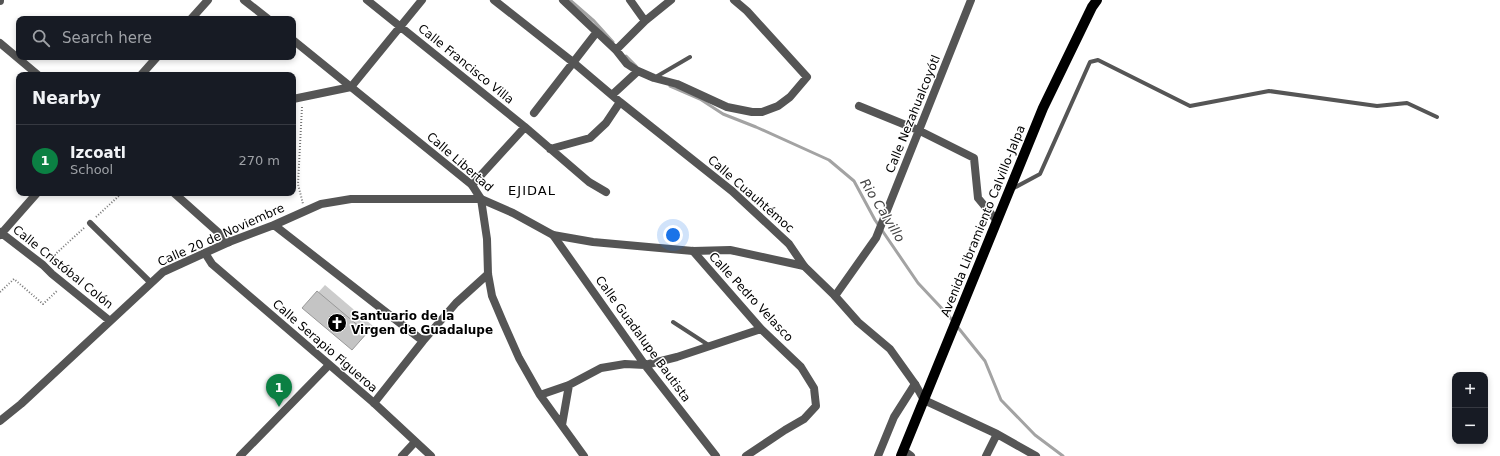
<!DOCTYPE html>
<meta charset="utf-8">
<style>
:root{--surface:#171b24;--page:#242831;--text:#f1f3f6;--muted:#9ea1a6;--line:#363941;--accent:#0b8043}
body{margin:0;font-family:"DejaVu Sans",sans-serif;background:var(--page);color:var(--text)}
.controls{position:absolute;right:12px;bottom:12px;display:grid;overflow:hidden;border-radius:8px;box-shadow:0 2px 6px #0003}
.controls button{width:36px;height:36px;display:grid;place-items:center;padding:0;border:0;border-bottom:1px solid var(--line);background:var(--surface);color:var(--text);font:20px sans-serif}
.you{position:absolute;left:673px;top:235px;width:14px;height:14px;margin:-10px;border:3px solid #fff;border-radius:50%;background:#1a73e8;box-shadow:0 0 0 6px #1a73e833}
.badge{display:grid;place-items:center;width:26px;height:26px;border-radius:50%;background:var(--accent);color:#fff;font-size:13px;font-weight:700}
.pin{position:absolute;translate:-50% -33px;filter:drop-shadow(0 1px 2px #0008)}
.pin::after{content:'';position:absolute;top:21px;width:14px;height:12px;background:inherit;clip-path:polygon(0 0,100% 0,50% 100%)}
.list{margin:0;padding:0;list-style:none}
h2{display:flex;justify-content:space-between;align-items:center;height:52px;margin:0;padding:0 16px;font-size:17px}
h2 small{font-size:13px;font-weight:400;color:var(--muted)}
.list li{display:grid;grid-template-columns:26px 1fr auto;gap:12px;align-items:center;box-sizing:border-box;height:72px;padding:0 16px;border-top:1px solid var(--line)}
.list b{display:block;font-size:15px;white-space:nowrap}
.list p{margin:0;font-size:13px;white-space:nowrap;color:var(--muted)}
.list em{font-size:13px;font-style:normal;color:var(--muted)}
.icon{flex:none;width:22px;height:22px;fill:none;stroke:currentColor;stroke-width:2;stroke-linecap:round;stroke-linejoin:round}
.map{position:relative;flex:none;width:1500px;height:456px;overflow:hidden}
.search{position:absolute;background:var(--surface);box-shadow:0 2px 6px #0003;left:16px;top:16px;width:280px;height:44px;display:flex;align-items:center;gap:10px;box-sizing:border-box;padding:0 14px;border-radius:8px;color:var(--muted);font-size:15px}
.panel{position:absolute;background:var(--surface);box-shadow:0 2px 6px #0003;left:16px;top:72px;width:280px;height:124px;border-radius:8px}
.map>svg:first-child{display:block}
</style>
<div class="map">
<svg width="1500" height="456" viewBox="0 0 1500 456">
<rect width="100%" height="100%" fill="#fff"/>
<!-- shadow -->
<path fill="#0003" d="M 325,285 L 373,326 L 359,342 L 304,308 Z"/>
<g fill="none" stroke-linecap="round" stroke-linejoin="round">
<!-- stream -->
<path stroke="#a3a3a3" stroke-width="3" d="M 570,0 L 594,21 L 613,42
M 626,56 L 636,66
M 670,86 L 700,99 L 723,114 L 756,127 L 829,160 L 854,181 L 875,220 L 918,283 L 948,315 L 985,361 L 1001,400 L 1035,435 L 1063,456"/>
</g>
<!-- building -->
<path fill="#c4c4c4" stroke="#999" d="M 317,291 L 367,333 L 352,350 L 302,308 Z"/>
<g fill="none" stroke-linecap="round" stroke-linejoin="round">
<!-- path -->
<path stroke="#777" stroke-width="2" stroke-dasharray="1 2" stroke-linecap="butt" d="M 302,107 L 298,184 L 303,204
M 96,217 L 122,193
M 50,259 L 84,228
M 0,292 L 14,279 L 43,304 L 58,290"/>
<!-- service -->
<path stroke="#555" stroke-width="4" d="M 654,78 L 690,57
M 1012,189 L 1040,174 L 1090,62 L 1098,60 L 1190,106 L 1269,91 L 1377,106 L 1407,103 L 1437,117
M 673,322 L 710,346"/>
<!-- pedestrian -->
<path stroke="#555" stroke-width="6" d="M 90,223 L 150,282"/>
<!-- minor -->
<path stroke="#555" stroke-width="8" d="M 367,0 L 525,127 L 589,182 L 606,192
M 494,0 L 574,63 L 620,102 L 732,191 L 789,244 L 804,266
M 563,0 L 616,50 L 627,64 L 638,71 L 654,78 L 677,84 L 727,107 L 752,112 L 762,112 L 778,106 L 790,97 L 807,77 L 747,11 L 734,0
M 630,0 L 645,21
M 0,1 L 0,0
M 191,19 L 208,0
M 616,50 L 645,21 L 671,0
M 141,75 L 157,57
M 612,95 L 638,71
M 293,99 L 351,87 L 422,0
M 859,106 L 918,130 L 974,158 L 978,198 L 997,221
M 534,113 L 596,33
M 550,149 L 590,138 L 606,123 L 620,102
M 472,185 L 525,127
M 274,225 L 423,341
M 0,232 L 43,265 L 52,274 L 110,321
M 0,235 L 37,193
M 553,235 L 645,365 L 716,456
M 693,251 L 761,329 L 801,367 L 814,388 L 816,406 L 804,419 L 785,430 L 746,456
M 835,296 L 876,238 L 971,0
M 540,395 L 569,385 L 601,368 L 625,364 L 645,365 L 677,357 L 761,329
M 924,400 L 997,434 L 1036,456
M 374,403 L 423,341 L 456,303 L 488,274
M 0,421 L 21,404 L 163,272 L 229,242 L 274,225 L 321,204 L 351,199 L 481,199 L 487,239 L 488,274 L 492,296 L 503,322 L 519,358 L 540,395 L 584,456
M 562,425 L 569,385
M 903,450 L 911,456
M 240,456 L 329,365
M 402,456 L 415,442
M 878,456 L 894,417 L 915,384
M 986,456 L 997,434"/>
<!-- tertiary -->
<path stroke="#555" stroke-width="8" d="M 244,0 L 268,19
M 293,40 L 472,185 L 481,199 L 513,213 L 553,235 L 593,242 L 693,251 L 730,250 L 804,266 L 835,296 L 858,322 L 890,349 L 915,384 L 924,400
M 0,43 L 38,75
M 174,193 L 229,242
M 205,253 L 212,264 L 374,403 L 431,456"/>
<!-- primary -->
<path stroke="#000" stroke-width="10" d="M 901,456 L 1043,108 L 1092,7 L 1097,0"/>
</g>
<!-- icons -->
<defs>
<g id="church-disc" transform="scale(1)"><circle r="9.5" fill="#000" stroke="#fff"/><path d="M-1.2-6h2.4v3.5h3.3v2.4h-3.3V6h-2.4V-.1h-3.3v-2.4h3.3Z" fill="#fff"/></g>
</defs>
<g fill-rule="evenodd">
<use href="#church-disc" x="337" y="323"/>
</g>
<g text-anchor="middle" stroke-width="3" stroke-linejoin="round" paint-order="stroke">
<!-- street labels -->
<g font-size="12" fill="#000" stroke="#fff">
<text transform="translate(466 64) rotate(39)" y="4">Calle Francisco Villa</text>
<text transform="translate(913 114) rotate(-68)" y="4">Calle Nezahualcoyótl</text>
<text transform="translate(460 162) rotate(41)" y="4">Calle Libertad</text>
<text transform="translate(751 194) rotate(41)" y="4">Calle Cuauhtémoc</text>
<text transform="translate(983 221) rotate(-68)" y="4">Avenida Libramiento Calvillo-Jalpa</text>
<text transform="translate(221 235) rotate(-24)" y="4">Calle 20 de Noviembre</text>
<text transform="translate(63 267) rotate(39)" y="4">Calle Cristóbal Colón</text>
<text transform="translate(751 297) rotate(47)" y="4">Calle Pedro Velasco</text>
<text transform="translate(643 339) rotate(54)" y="4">Calle Guadalupe Bautista</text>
<text transform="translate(325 346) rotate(41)" y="4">Calle Serapio Figueroa</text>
</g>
<!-- poi labels -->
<g font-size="12" font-weight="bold" fill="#000" stroke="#fff" text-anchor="start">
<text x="351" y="320">Santuario de la<tspan x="351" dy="14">Virgen de Guadalupe</tspan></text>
</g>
<!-- neighbourhood labels -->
<g font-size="13" letter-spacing="1" fill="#000" stroke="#fff">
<text x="532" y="195">EJIDAL</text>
</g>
<!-- water labels -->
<g font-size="13" font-style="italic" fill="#444" stroke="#fff">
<text transform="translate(883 210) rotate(58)" y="5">Rio Calvillo</text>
</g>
</g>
</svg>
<div class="controls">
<button>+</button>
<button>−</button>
</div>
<div class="you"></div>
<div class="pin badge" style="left:279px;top:407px">1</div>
<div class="search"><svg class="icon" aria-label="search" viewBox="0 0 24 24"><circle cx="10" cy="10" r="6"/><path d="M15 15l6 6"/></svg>Search here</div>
<section class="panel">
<h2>Nearby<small></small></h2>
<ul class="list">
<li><span class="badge">1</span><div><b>Izcoatl</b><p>School</p></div><em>270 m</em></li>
</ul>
</section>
</div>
